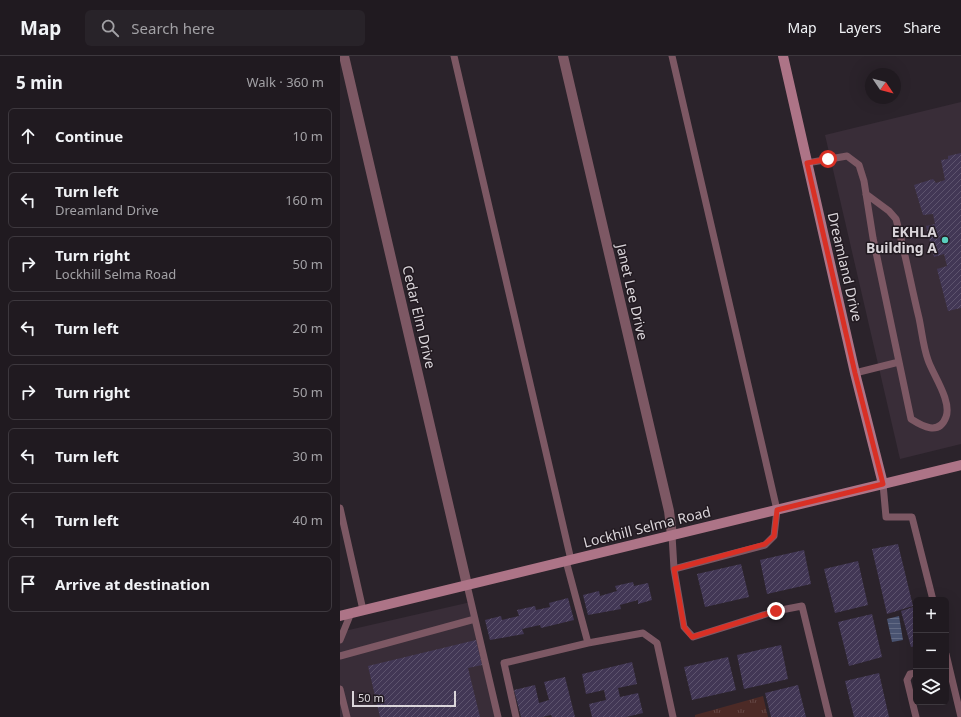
<!DOCTYPE html>
<meta charset="utf-8">
<style>
:root{--surface:#201a20;--page:#282329;--text:#f1f3f6;--muted:#a2a1a5;--line:#3d383e}
body{margin:0;font-family:"Noto Sans",sans-serif;background:var(--page);color:var(--text)}
.controls{position:absolute;right:12px;bottom:12px;display:grid;overflow:hidden;border-radius:6px;box-shadow:0 4px 16px #0002}
.controls button{width:36px;height:36px;display:grid;place-items:center;padding:0;border:0;border-bottom:1px solid var(--line);background:var(--surface);color:var(--text);font:20px sans-serif}
.compass{position:absolute;left:525px;top:12px;width:36px;height:36px;border-radius:50%;background:var(--surface);box-shadow:0 4px 16px #0002;rotate:125deg}
.scale{position:absolute;left:12px;bottom:10px;width:104px;box-sizing:border-box;padding-left:4px;border:2px solid #dad5da;border-top:0;font-size:11px;line-height:14px;white-space:nowrap;color:#dad5da;-webkit-text-stroke:3px #221a21;paint-order:stroke}
.stop{position:absolute;width:12px;height:12px;margin:-9px;border:3px solid #d93025;border-radius:50%;background:#fff}
.stop.end{background:#d93025;border-color:#fff;box-shadow:0 1px 4px #0008}
.list{margin:0;padding:0;list-style:none}
h2{display:flex;justify-content:space-between;align-items:center;height:52px;margin:0;padding:0 16px;font-size:17px}
h2 small{font-size:13px;font-weight:400;color:var(--muted)}
.list li{display:grid;grid-template-columns:26px 1fr auto;gap:12px;align-items:center;box-sizing:border-box;height:56px;margin:0 8px 8px;padding:0 8px;border:1px solid var(--line);border-radius:6px}
.list b{display:block;font-size:15px;white-space:nowrap}
.list p{margin:0;font-size:13px;white-space:nowrap;color:var(--muted)}
.list em{font-size:13px;font-style:normal;color:var(--muted)}
.icon{flex:none;width:22px;height:22px;fill:none;stroke:currentColor;stroke-width:2;stroke-linecap:round;stroke-linejoin:round}
.map{position:relative;flex:none;width:621px;height:661px;overflow:hidden}
header{display:flex;align-items:center;gap:24px;box-sizing:border-box;height:56px;padding:0 20px;background:var(--surface);border-bottom:1px solid var(--line)}
header strong{font-size:19px}
nav{display:flex;gap:22px;margin-inline-start:auto;font-size:14px}
.search{width:280px;height:36px;background:var(--page);display:flex;align-items:center;gap:10px;box-sizing:border-box;padding:0 14px;border-radius:6px;color:var(--muted);font-size:15px}
main{display:flex}
aside{flex:1;background:var(--surface)}
.map>svg:first-child{display:block}
</style>
<header>
<strong>Map</strong>
<div class="search"><svg class="icon" aria-label="search" viewBox="0 0 24 24"><circle cx="10" cy="10" r="6"/><path d="M15 15l6 6"/></svg>Search here</div>
<nav><a>Map</a><a>Layers</a><a>Share</a></nav>
</header>
<main>
<aside>
<h2>5 min<small>Walk · 360 m</small></h2>
<ul class="list">
<li><svg class="icon" aria-label="ahead" viewBox="0 0 24 24"><path d="M12 20V5M6 11l6-6 6 6"/></svg><div><b>Continue</b></div><em>10 m</em></li>
<li><svg class="icon" aria-label="left" viewBox="0 0 24 24"><path d="M17 20v-9H6M10 6l-5 5 5 5"/></svg><div><b>Turn left</b><p>Dreamland Drive</p></div><em>160 m</em></li>
<li><svg class="icon" aria-label="right" viewBox="0 0 24 24"><path d="M7 20v-9h11M14 6l5 5-5 5"/></svg><div><b>Turn right</b><p>Lockhill Selma Road</p></div><em>50 m</em></li>
<li><svg class="icon" aria-label="left" viewBox="0 0 24 24"><path d="M17 20v-9H6M10 6l-5 5 5 5"/></svg><div><b>Turn left</b></div><em>20 m</em></li>
<li><svg class="icon" aria-label="right" viewBox="0 0 24 24"><path d="M7 20v-9h11M14 6l5 5-5 5"/></svg><div><b>Turn right</b></div><em>50 m</em></li>
<li><svg class="icon" aria-label="left" viewBox="0 0 24 24"><path d="M17 20v-9H6M10 6l-5 5 5 5"/></svg><div><b>Turn left</b></div><em>30 m</em></li>
<li><svg class="icon" aria-label="left" viewBox="0 0 24 24"><path d="M17 20v-9H6M10 6l-5 5 5 5"/></svg><div><b>Turn left</b></div><em>40 m</em></li>
<li><svg class="icon" aria-label="arrive" viewBox="0 0 24 24"><path d="M6 21V4h12l-3 4 3 4H6"/></svg><div><b>Arrive at destination</b></div></li>
</ul>
</aside>
<div class="map">
<svg width="621" height="661" viewBox="0 0 621 661">
<defs>
<pattern id="grass-tufts" width="24" height="20" patternUnits="userSpaceOnUse"><rect width="24" height="20" fill="#4c2a26"/><path d="M3 7l-1-3M5 7V3M7 7l1-3M15 17l-1-3M17 17v-4M19 17l1-3" fill="none" stroke="#654845"/></pattern>
<pattern id="water-rules" width="6" height="5" patternUnits="userSpaceOnUse"><rect width="6" height="5" fill="#495371"/><path d="M0 2.5h6" fill="none" stroke="#636b85"/></pattern>
<pattern id="building-hatch" width="6" height="6" patternUnits="userSpaceOnUse"><rect width="6" height="6" fill="#423755"/><path d="M-1 1l2-2M0 6l6-6M5 7l2-2" fill="none" stroke="#5d536d"/></pattern>
</defs>
<rect width="100%" height="100%" fill="#2b232b"/>
<!-- built -->
<path fill="#392d38" d="M 621,46 L 621,388 L 560,403 L 485,79 Z
M 131,546 L 161,661 L 0,661 L 0,576 Z"/>
<!-- grass -->
<path fill="url(#grass-tufts)" d="M 423,640 L 428,661 L 355,661 L 355,659 Z"/>
<!-- water -->
<path fill="url(#water-rules)" d="M 559,560 L 563,584 L 552,586 L 547,563 Z"/>
<!-- building -->
<path fill="url(#building-hatch)" d="M 621,97 L 621,252 L 608,255 L 597,213 L 607,210 L 604,198 L 594,201 L 586,170 L 595,168 L 593,158 L 583,159 L 574,129 L 593,123 L 596,127 L 605,124 L 601,104 L 608,103 L 608,100 Z
M 558,488 L 573,550 L 547,558 L 532,493 Z
M 464,494 L 471,528 L 427,538 L 420,504 Z
M 518,505 L 528,549 L 495,557 L 484,513 Z
M 401,508 L 409,541 L 365,551 L 357,518 Z
M 293,526 L 294,530 L 308,527 L 312,544 L 298,548 L 298,544 L 280,549 L 281,553 L 248,559 L 243,539 L 259,535 L 260,540 L 277,535 L 275,530 Z
M 228,542 L 234,564 L 201,572 L 200,569 L 182,573 L 184,578 L 150,584 L 145,564 L 161,560 L 162,564 L 179,560 L 177,554 L 195,550 L 196,554 L 210,551 L 209,547 Z
M 576,550 L 576,590 L 571,591 L 561,555 Z
M 532,558 L 542,601 L 509,610 L 498,566 Z
M 136,584 L 142,609 L 128,612 L 140,661 L 40,661 L 28,610 Z
M 441,589 L 448,623 L 404,633 L 397,599 Z
M 388,601 L 396,634 L 352,644 L 344,611 Z
M 292,606 L 297,628 L 278,632 L 280,641 L 298,637 L 303,657 L 286,661 L 252,661 L 249,648 L 266,644 L 264,634 L 246,638 L 242,618 Z
M 539,617 L 549,661 L 514,661 L 505,625 Z
M 225,621 L 235,661 L 212,661 L 211,659 L 202,661 L 181,661 L 174,634 L 195,629 L 199,647 L 209,644 L 204,626 Z
M 458,629 L 466,661 L 431,661 L 425,637 Z"/>
<g fill="none" stroke-linecap="round" stroke-linejoin="round">
<!-- lane -->
<path stroke="#7d5864" stroke-width="7" d="M 114,0 L 231,504
M 332,0 L 437,454 L 434,480 L 425,489 L 334,513
M 467,107 L 507,100 L 519,109 L 524,125 L 533,182 L 571,363 C 582,370 599,380 606,361 C 612,345 593,319 588,304 C 583,290 582,276 579,262 C 571,229 565,196 556,163 L 549,155 L 526,138
M 515,317 L 559,306
M 543,428 L 546,461 L 572,461 L 593,544
M 0,452 L 23,554
M 332,479 L 334,513 L 344,571 L 353,581 L 436,555 L 462,550 L 489,661
M 226,505 L 248,587 L 303,577 L 317,587 L 333,661
M 127,529 L 158,661
M 0,584 L 11,557
M 606,598 L 621,661
M 0,600 L 135,563
M 0,633 L 7,661
M 176,661 L 164,607 L 248,587
M 576,661 L 567,624 L 570,618 L 576,617"/>
<!-- street -->
<path stroke="#7d5864" stroke-width="10" d="M 4,0 L 127,529
M 223,0 L 329,455 L 332,479"/>
<!-- secondary -->
<path stroke="#ad7487" stroke-width="10" d="M 443,0 L 515,317 L 543,428
M 0,560 L 621,409"/>
</g>
<g fill="none" stroke-linecap="round" stroke-linejoin="round">
<!-- route -->
<path stroke="#d93025" stroke-width="5" d="M 436,555 L 352,581 L 344,571 L 334,513 L 425,488 L 434,480 L 437,454 L 543,428 L 515,317 L 467,107 L 488,103"/>
</g>
<!-- markers -->
<circle fill="#59cebe" stroke="#221a21" stroke-width="1.5" cx="605" cy="184" r="4"/>
<g text-anchor="middle" stroke-width="3" stroke-linejoin="round" paint-order="stroke">
<!-- poi labels -->
<g font-size="14" font-weight="bold" fill="#dad5da" stroke="#221a21" text-anchor="end">
<text x="597" y="181">EKHLA<tspan x="597" dy="16">Building A</tspan></text>
</g>
<!-- street labels -->
<g font-size="14" fill="#dad5da" stroke="#221a21">
<text transform="translate(505 211) rotate(77)" y="5">Dreamland Drive</text>
<text transform="translate(292 236) rotate(77)" y="5">Janet Lee Drive</text>
<text transform="translate(79 261) rotate(77)" y="5">Cedar Elm Drive</text>
<text transform="translate(307 471) rotate(-14)" y="5">Lockhill Selma Road</text>
</g>
</g>
</svg>
<div class="controls">
<button>+</button>
<button>−</button>
<button><svg class="icon" aria-label="layers" viewBox="0 0 24 24"><path d="M12 4l9 5-9 5-9-5zM3 14l9 5 9-5"/></svg></button>
</div>
<svg class="compass" viewBox="-18 -18 36 36"><path d="M0-13l5 13h-10z" fill="#e53935"/><path d="M0 13l5-13h-10z" fill="#a2a1a5"/></svg>
<div class="scale">50 m</div>
<div class="stop" style="left:488px;top:103px"></div>
<div class="stop end" style="left:436px;top:555px"></div>
</div>
</main>
